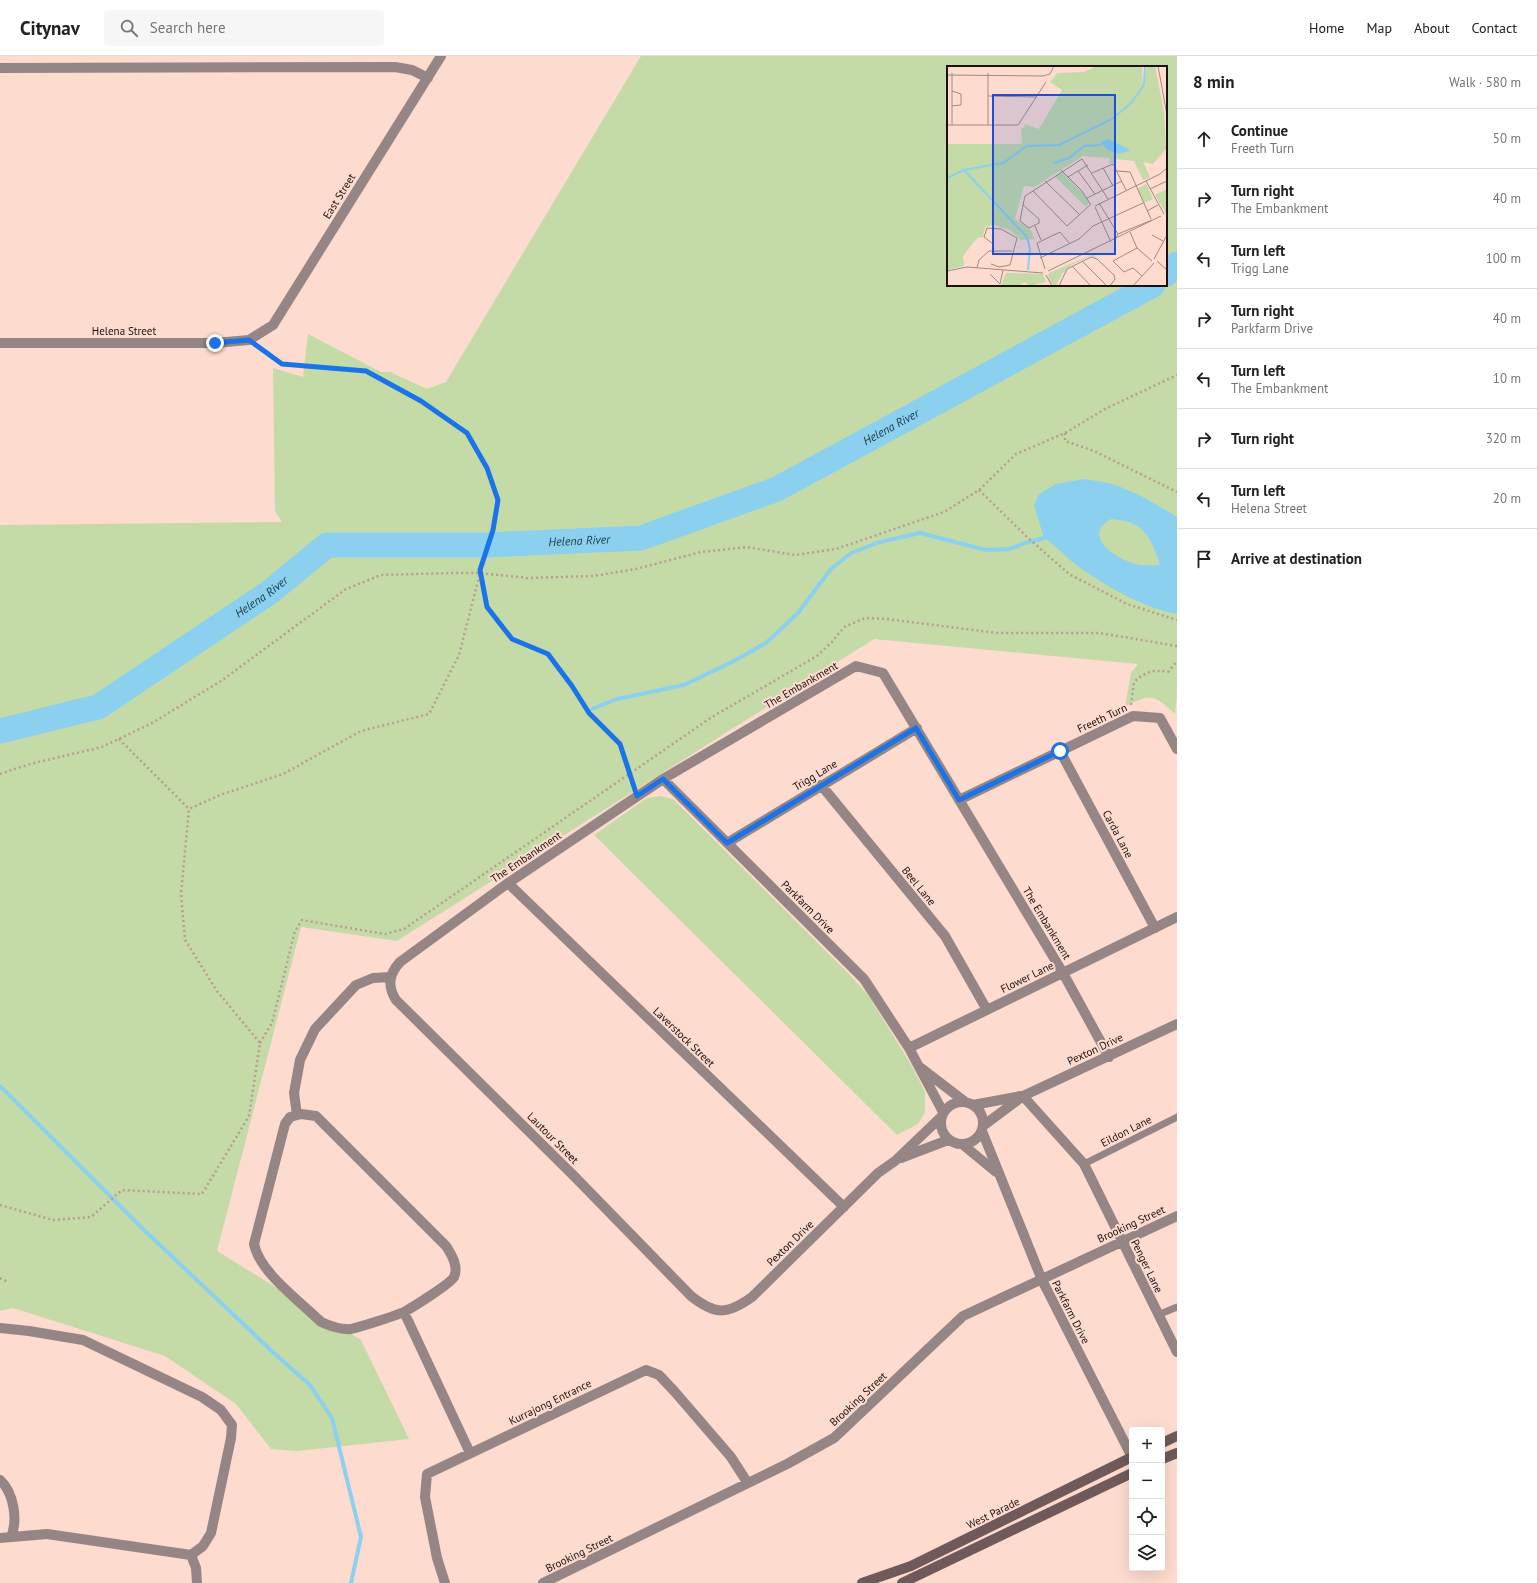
<!DOCTYPE html>
<meta charset="utf-8">
<style>
:root{--surface:#fff;--page:#f6f6f6;--text:#202124;--muted:#757577;--line:#e0e0e0}
body{margin:0;font-family:"PT Sans",sans-serif;background:var(--page);color:var(--text)}
.controls{position:absolute;right:12px;bottom:12px;display:grid;overflow:hidden;border-radius:4px;box-shadow:0 4px 16px #0002}
.controls button{width:36px;height:36px;display:grid;place-items:center;padding:0;border:0;border-bottom:1px solid var(--line);background:var(--surface);color:var(--text);font:20px sans-serif}
.stop{position:absolute;width:12px;height:12px;margin:-9px;border:3px solid #1a73e8;border-radius:50%;background:#fff}
.stop.end{background:#1a73e8;border-color:#fff;box-shadow:0 1px 4px #0008}
.list{margin:0;padding:0;list-style:none}
h2{display:flex;justify-content:space-between;align-items:center;height:52px;margin:0;padding:0 16px;font-size:17px}
h2 small{font-size:13px;font-weight:400;color:var(--muted)}
.list li{display:grid;grid-template-columns:26px 1fr auto;gap:12px;align-items:center;box-sizing:border-box;height:60px;padding:0 16px;border-top:1px solid var(--line)}
.list b{display:block;font-size:15px;white-space:nowrap}
.list p{margin:0;font-size:13px;white-space:nowrap;color:var(--muted)}
.list em{font-size:13px;font-style:normal;color:var(--muted)}
.icon{flex:none;width:22px;height:22px;fill:none;stroke:currentColor;stroke-width:2;stroke-linecap:round;stroke-linejoin:round}
.map{position:relative;flex:none;width:1177px;height:1527px;overflow:hidden}
header{display:flex;align-items:center;gap:24px;box-sizing:border-box;height:56px;padding:0 20px;background:var(--surface);border-bottom:1px solid var(--line)}
header strong{font-size:19px}
nav{display:flex;gap:22px;margin-inline-start:auto;font-size:14px}
.search{width:280px;height:36px;background:var(--page);display:flex;align-items:center;gap:10px;box-sizing:border-box;padding:0 14px;border-radius:4px;color:var(--muted);font-size:15px}
main{display:flex}
aside{flex:1;background:var(--surface)}
.map>svg:first-child{display:block}
</style>
<header>
<strong>Citynav</strong>
<div class="search"><svg class="icon" aria-label="search" viewBox="0 0 24 24"><circle cx="10" cy="10" r="6"/><path d="M15 15l6 6"/></svg>Search here</div>
<nav><a>Home</a><a>Map</a><a>About</a><a>Contact</a></nav>
</header>
<main>
<div class="map">
<svg width="1177" height="1527" viewBox="0 0 1177 1527">
<rect width="100%" height="100%" fill="#fddbce"/>
<!-- green -->
<path fill="#c4dba7" fill-rule="evenodd" d="M 641,0 L 1177,0 L 1177,637 L 1175,658 C 1153,638 1151,637 1125,651 L 1131,617 L 1138,608 L 874,583 L 397,885 L 301,871 L 217,1195 L 361,1284 L 409,1383 L 297,1395 L 271,1393 L 236,1348 L 165,1300 L 13,1252 L 0,1255 L 0,469 L 282,466 L 275,455 L 273,312 L 303,321 L 308,278 L 381,316 L 390,316 L 427,333 L 446,326 ZM 948,11 L 1166,11 L 1166,229 L 948,229 Z
M 660,740 L 673,743 L 848,917 L 868,939 L 912,1010 L 925,1036 L 925,1056 L 918,1068 L 897,1079 L 594,779 L 647,742 Z"/>
<!-- water -->
<path fill="#8bd0ee" fill-rule="evenodd" d="M 1084,423 C 1125,428 1142,440 1177,461 L 1177,558 C 1142,552 1098,526 1070,504 C 1061,496 1054,488 1044,482 L 1034,449 L 1039,438 L 1056,428 ZM 1111,463 C 1144,465 1151,481 1160,509 C 1152,509 1142,510 1135,508 C 1115,502 1081,480 1111,463 Z"/>
<g fill="none" stroke-linecap="round" stroke-linejoin="round">
<!-- stream -->
<path stroke="#8bd0ee" stroke-width="4" d="M 592,653 L 617,643 L 684,629 L 732,606 L 766,587 L 798,557 L 831,513 L 851,497 L 880,486 L 920,477 L 986,494 L 1010,493 L 1025,487 L 1044,482
M 0,1030 L 144,1174 L 276,1299 L 310,1329 L 332,1362 L 361,1481 L 351,1527"/>
<!-- river -->
<g stroke="#8bd0ee" stroke-width="25">
<path d="M 1166,218 L 1177,208"/>
<path id="s1" d="M 0,675 L 98,651 L 270,536 L 327,489 L 486,489 L 641,482 L 777,433 L 1153,229"/>
</g>
<!-- path -->
<path stroke="#b89c92" stroke-width="2.5" stroke-dasharray="2 3" stroke-linecap="butt" d="M 259,291 L 282,308 L 366,315 L 421,345 L 467,377 L 487,412 L 498,444 L 493,474 L 480,514 L 487,551 L 512,583 L 547,598 L 571,630 L 589,657 L 620,688 L 633,731
M 1065,377 L 1065,385 L 1094,395 L 1177,436
M 979,434 L 1027,481 L 1069,518 L 1127,548 L 1177,564
M 1131,649 L 1134,626 C 1145,616 1153,613 1168,616 L 1177,605
M 119,683 L 189,753
M 0,718 L 30,708 L 102,691 L 152,667 L 221,625 L 346,533 L 381,519 L 452,517 L 480,517 L 527,522 L 593,520 L 636,513 L 701,496 L 747,491 L 795,499 L 836,493 L 944,456 L 979,434 L 1016,398 L 1065,377 L 1105,353 L 1177,319
M 260,987 L 272,967 L 295,875 L 302,864 L 385,878 L 404,873 L 712,661 L 817,600 L 832,586 L 844,571 L 865,562 L 887,563 L 997,577 L 1100,577 L 1177,590
M 0,1149 L 53,1164 L 91,1161 L 122,1134 L 202,1138 L 249,1060 L 260,987 L 217,935 L 185,884 L 181,838 L 189,753 L 220,739 L 283,718 L 361,675 L 429,658 L 459,599 L 480,517
M 0,1222 L 8,1226"/>
<!-- lane -->
<path stroke="#958585" stroke-width="7" d="M 1084,1108 L 1177,1061
M 1158,1259 L 1177,1251"/>
<!-- street -->
<path stroke="#958585" stroke-width="10" d="M 0,12 L 395,11 L 412,14 L 428,22
M 0,287 L 215,287 L 249,284 L 273,269 L 441,0
M 1060,695 L 1155,872
M 663,723 L 864,923 L 909,992 L 943,1056
M 821,729 L 945,880 L 987,954
M 959,744 L 1133,660 L 1160,662 L 1177,693
M 727,787 L 917,672
M 508,827 L 844,1151
M 909,992 L 1177,861
M 921,1012 L 964,1045
M 1023,1040 L 1084,1108 L 1177,1296
M941 1067a21 21 0 1 1 42 0a21 21 0 1 1-42 0Z
M 973,1049 L 1021,1040
M 301,1058 L 316,1060 L 446,1190 C 451,1198 459,1210 454,1221 C 450,1228 413,1251 404,1256 C 392,1261 363,1270 351,1273 C 341,1274 330,1270 321,1266 C 300,1245 260,1217 254,1188 L 285,1068 L 290,1061 Z
M 297,1059 L 294,1037 L 300,1004 L 315,973 L 356,929 L 373,922 L 390,921
M 941,1061 L 895,1105 L 878,1117 L 752,1241 C 727,1259 715,1259 691,1240 L 574,1120 L 396,944 C 387,930 389,918 400,906 L 508,827 L 663,723 L 856,610 L 883,617 L 1063,917 L 1109,1001
M 983,1070 L 1023,1040 L 1177,968
M 982,1075 L 1042,1224 L 1132,1401
M 962,1088 L 996,1116
M 901,1102 L 948,1084
M 404,1256 L 470,1397
M 0,1272 L 29,1275 L 83,1284 L 202,1341 L 221,1354 L 232,1369 L 231,1382 L 211,1477 L 203,1490 L 191,1499 L 47,1478 L 0,1482
M 0,1424 C 14,1437 18,1464 11,1481
M 191,1499 L 196,1512 L 197,1527
M 445,1527 L 437,1502 L 425,1441 L 427,1418 L 646,1314 L 659,1319 L 675,1336 L 731,1401 L 747,1426
M 543,1527 L 787,1408 L 834,1382 L 963,1260 L 1177,1160"/>
<!-- secondary -->
<path stroke="#6f5959" stroke-width="10" d="M 1162,1387 L 1177,1380
M 1162,1403 L 1177,1397
M 862,1527 L 911,1510 L 1132,1401
M 902,1527 L 1132,1417"/>
</g>
<g fill="none" stroke-linecap="round" stroke-linejoin="round">
<!-- route -->
<path stroke="#1a73e8" stroke-width="5" d="M 215,287 L 249,284 L 282,308 L 366,315 L 421,345 L 467,377 L 487,412 L 498,444 L 493,474 L 480,514 L 487,551 L 512,583 L 548,598 L 572,630 L 589,657 L 620,688 L 637,740 L 663,723 L 727,787 L 916,672 L 959,744 L 1060,695"/>
</g>
<g text-anchor="middle" stroke-width="4" stroke-linejoin="round" paint-order="stroke">
<!-- street labels -->
<g font-size="11" fill="#1c100c" stroke="#fddbce">
<text transform="translate(339 140) rotate(-58)" y="4">East Street</text>
<text x="124" y="279">Helena Street</text>
<text transform="translate(801 629) rotate(-30)" y="4">The Embankment</text>
<text transform="translate(1102 662) rotate(-25)" y="4">Freeth Turn</text>
<text transform="translate(815 719) rotate(-31)" y="4">Trigg Lane</text>
<text transform="translate(1118 778) rotate(62)" y="4">Carda Lane</text>
<text transform="translate(526 801) rotate(-34)" y="4">The Embankment</text>
<text transform="translate(919 830) rotate(51)" y="4">Beel Lane</text>
<text transform="translate(808 851) rotate(45)" y="4">Parkfarm Drive</text>
<text transform="translate(1047 867) rotate(59)" y="4">The Embankment</text>
<text transform="translate(1027 921) rotate(-26)" y="4">Flower Lane</text>
<text transform="translate(684 981) rotate(44)" y="4">Laverstock Street</text>
<text transform="translate(1095 993) rotate(-25)" y="4">Pexton Drive</text>
<text transform="translate(1126 1075) rotate(-27)" y="4">Eildon Lane</text>
<text transform="translate(553 1082) rotate(45)" y="4">Lautour Street</text>
<text transform="translate(1131 1168) rotate(-25)" y="4">Brooking Street</text>
<text transform="translate(790 1187) rotate(-44)" y="4">Pexton Drive</text>
<text transform="translate(1147 1210) rotate(64)" y="4">Penger Lane</text>
<text transform="translate(1071 1256) rotate(63)" y="4">Parkfarm Drive</text>
<text transform="translate(858 1343) rotate(-43)" y="4">Brooking Street</text>
<text transform="translate(550 1346) rotate(-26)" y="4">Kurrajong Entrance</text>
<text transform="translate(993 1457) rotate(-26)" y="4">West Parade</text>
<text transform="translate(579 1497) rotate(-26)" y="4">Brooking Street</text>
</g>
<!-- water labels -->
<g font-size="12" font-style="italic" fill="#1a3a47" stroke="#fddbce">
<text dy="4" stroke="none"><textPath href="#s1" startOffset="970">Helena River</textPath></text>
<text dy="4" stroke="none"><textPath href="#s1" startOffset="634">Helena River</textPath></text>
<text dy="4" stroke="none"><textPath href="#s1" startOffset="298">Helena River</textPath></text>
</g>
</g>
<!-- overview -->
<g transform="translate(947 10)">
<rect width="220" height="220" fill="#fddbce"/>
<path d="M 150,0 L 195,0 L 196,21 L 200,0 L 208,0 L 217,46 L 219,83 L 206,98 L 196,96 L 203,111 L 196,114 L 187,95 L 168,93 L 168,98 L 162,97 L 163,92 L 136,90 L 87,121 L 77,120 L 68,153 L 83,163 L 88,173 L 74,174 L 63,164 L 47,159 L 38,161 L 36,171 L 30,172 L 16,190 L 17,200 L 0,204 L 0,78 L 75,78 L 74,62 L 77,62 L 78,58 L 92,63 L 115,24 L 103,16 L 110,7 L 137,6 ZM 115,106 L 136,127 L 142,137 L 139,141 L 107,110 ZM 199,118 L 206,133 L 197,137 L 190,123 ZM 220,123 L 220,147 L 219,147 L 208,129 ZM 146,188 L 150,192 L 143,190 L 124,199 L 115,208 L 109,220 L 104,218 L 101,210 L 102,207 ZM 59,207 L 96,208 L 99,216 L 83,220 L 78,216 L 70,220 L 54,220 Z" fill="#c4dba7"/>
<path d="M 161,73 L 182,83 L 182,85 L 171,88 L 161,84 L 153,76 Z" fill="#8bd0ee"/>
<path fill="none" stroke="#8bd0ee" stroke-width="2" d="M 107,97 L 122,92 L 137,80 L 154,79M 17,104 L 80,171 L 83,183 L 81,204M 0,112 L 17,104 L 56,97 L 80,80 L 112,79 L 165,53 L 184,37 L 197,19 L 198,0"/>
<path fill="none" stroke="#a38a80" stroke-width="1" d="M 211,0 L 220,49M 5,7 L 5,59M 41,7 L 41,59M 0,9 L 96,10 L 103,8 L 107,0M 5,25 L 14,28 L 14,39 L 5,40M 41,30 L 90,31M 0,59 L 71,59 L 99,16M 156,102 L 166,120M 114,104 L 135,125 L 144,139M 131,105 L 148,128M 170,105 L 183,106 L 204,153M 145,107 L 166,98 L 179,124M 121,111 L 141,99M 98,115 L 133,149M 199,115 L 217,148M 203,123 L 220,115M 140,132 L 175,115M 152,137 L 171,168M 76,139 L 92,153 L 92,157 L 82,162 L 73,155 ZM 76,139 L 78,130 L 86,125M 143,139 L 120,160 L 86,125 L 135,93 L 161,133M 148,140 L 213,108 L 220,102M 148,141 L 164,176M 200,145 L 211,139M 88,160 L 94,174M 183,166 L 190,182 L 205,195M 205,169 L 216,175M 169,172 L 171,168 L 205,154M 190,182 L 166,195 L 177,206 L 186,202 L 195,210M 93,192 L 132,173 L 146,160 L 196,137M 207,193 L 220,169M 135,195 L 160,220M 210,195 L 220,204M 44,198 L 52,201 L 63,199 L 70,172 L 54,163 L 40,162 L 37,171 L 46,178 L 47,183M 125,200 L 144,220M 30,202 L 32,194 L 42,185 L 65,185M 98,203 L 90,177 L 113,166 L 123,178M 0,205 L 20,201 L 96,207M 101,205 L 214,150M 43,208 L 53,218 L 56,204M 99,209 L 105,220M 112,220 L 120,203 L 144,191 L 150,193 L 167,209 L 168,213 L 163,220M 186,220 L 207,197"/>
<path fill="#1d4ed8" fill-opacity="0.15" stroke="#1d4ed8" stroke-width="2" d="M 46,29 L 168,29 L 168,188 L 46,188 Z"/>
<rect width="220" height="220" fill="none" stroke="#1c100c" stroke-width="2"/>
</g>
</svg>
<div class="controls">
<button>+</button>
<button>−</button>
<button><svg class="icon" aria-label="locate" viewBox="0 0 24 24"><circle cx="12" cy="12" r="6"/><path d="M12 2v4M12 18v4M2 12h4M18 12h4"/></svg></button>
<button><svg class="icon" aria-label="layers" viewBox="0 0 24 24"><path d="M12 4l9 5-9 5-9-5zM3 14l9 5 9-5"/></svg></button>
</div>
<div class="stop" style="left:1060px;top:695px"></div>
<div class="stop end" style="left:215px;top:287px"></div>
</div>
<aside>
<h2>8 min<small>Walk · 580 m</small></h2>
<ul class="list">
<li><svg class="icon" aria-label="ahead" viewBox="0 0 24 24"><path d="M12 20V5M6 11l6-6 6 6"/></svg><div><b>Continue</b><p>Freeth Turn</p></div><em>50 m</em></li>
<li><svg class="icon" aria-label="right" viewBox="0 0 24 24"><path d="M7 20v-9h11M14 6l5 5-5 5"/></svg><div><b>Turn right</b><p>The Embankment</p></div><em>40 m</em></li>
<li><svg class="icon" aria-label="left" viewBox="0 0 24 24"><path d="M17 20v-9H6M10 6l-5 5 5 5"/></svg><div><b>Turn left</b><p>Trigg Lane</p></div><em>100 m</em></li>
<li><svg class="icon" aria-label="right" viewBox="0 0 24 24"><path d="M7 20v-9h11M14 6l5 5-5 5"/></svg><div><b>Turn right</b><p>Parkfarm Drive</p></div><em>40 m</em></li>
<li><svg class="icon" aria-label="left" viewBox="0 0 24 24"><path d="M17 20v-9H6M10 6l-5 5 5 5"/></svg><div><b>Turn left</b><p>The Embankment</p></div><em>10 m</em></li>
<li><svg class="icon" aria-label="right" viewBox="0 0 24 24"><path d="M7 20v-9h11M14 6l5 5-5 5"/></svg><div><b>Turn right</b></div><em>320 m</em></li>
<li><svg class="icon" aria-label="left" viewBox="0 0 24 24"><path d="M17 20v-9H6M10 6l-5 5 5 5"/></svg><div><b>Turn left</b><p>Helena Street</p></div><em>20 m</em></li>
<li><svg class="icon" aria-label="arrive" viewBox="0 0 24 24"><path d="M6 21V4h12l-3 4 3 4H6"/></svg><div><b>Arrive at destination</b></div></li>
</ul>
</aside>
</main>
